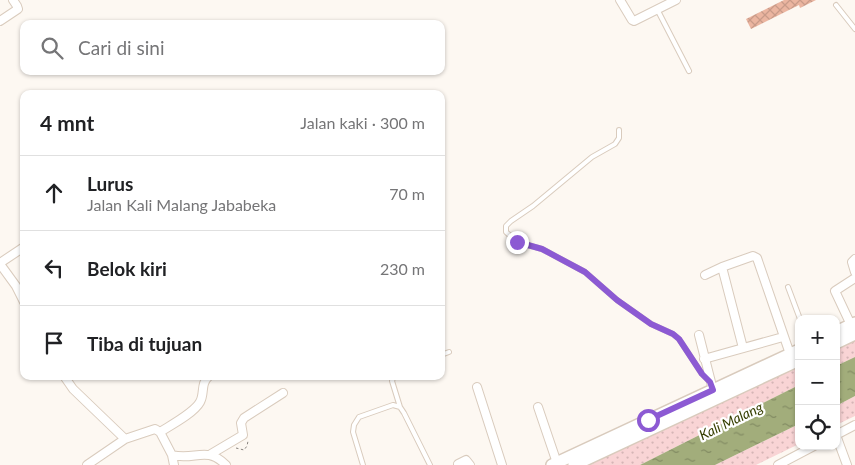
<!DOCTYPE html>
<html lang="id">
<meta charset="utf-8">
<style>
:root{--surface:#fff;--page:#f2f2f2;--text:#202124;--muted:#757577;--line:#e0e0e0}
body{margin:0;font-family:Lato,sans-serif;background:var(--page);color:var(--text)}
.controls{position:absolute;right:15px;bottom:15px;display:grid;overflow:hidden;border-radius:10px;box-shadow:0 1px 4px #0004}
.controls button{width:45px;height:45px;display:grid;place-items:center;padding:0;border:0;border-bottom:1px solid var(--line);background:var(--surface);color:var(--text);font:25px sans-serif}
.stop{position:absolute;width:15px;height:15px;margin:-11px;border:4px solid #8c5ad3;border-radius:50%;background:#fff}
.stop.end{background:#8c5ad3;border-color:#fff;box-shadow:0 1px 5px #0008}
.list{margin:0;padding:0;list-style:none}
h2{display:flex;justify-content:space-between;align-items:center;height:65px;margin:0;padding:0 20px;font-size:21px}
h2 small{font-size:16px;font-weight:400;color:var(--muted)}
.list li{display:grid;grid-template-columns:32px 1fr auto;gap:15px;align-items:center;box-sizing:border-box;height:75px;padding:0 20px;border-top:1px solid var(--line)}
.list b{display:block;font-size:19px;white-space:nowrap}
.list p{margin:0;font-size:16px;white-space:nowrap;color:var(--muted)}
.list em{font-size:16px;font-style:normal;color:var(--muted)}
.icon{flex:none;width:28px;height:28px;fill:none;stroke:currentColor;stroke-width:2;stroke-linecap:round;stroke-linejoin:round}
.map{position:relative;flex:none;width:855px;height:465px;overflow:hidden}
.search{position:absolute;background:var(--surface);box-shadow:0 1px 4px #0004;left:20px;top:20px;width:425px;height:55px;display:flex;align-items:center;gap:12px;box-sizing:border-box;padding:0 18px;border-radius:10px;color:var(--muted);font-size:19px}
.panel{position:absolute;background:var(--surface);box-shadow:0 1px 4px #0004;left:20px;top:90px;width:425px;height:290px;border-radius:10px}
.map>svg:first-child{display:block}
</style>
<div class="map">
<svg width="855" height="465" viewBox="0 0 855 465">
<defs>
<pattern id="grass-dots" width="8" height="8" patternUnits="userSpaceOnUse" patternTransform="scale(1.25)"><rect width="8" height="8" fill="#f9d4d5"/><path d="M2 2h.1M6 6h.1" fill="none" stroke="#d5b5b6" stroke-width="1.8" stroke-linecap="round"/></pattern>
<pattern id="water-ripples" width="26" height="14" patternUnits="userSpaceOnUse" patternTransform="scale(1.25)"><rect width="26" height="14" fill="#a2ad7b"/><path d="M2 4q2-2 4 0t4 0M15 11q2-2 4 0t4 0" fill="none" stroke="#838c63"/></pattern>
<pattern id="building-cross-hatch" width="8" height="8" patternUnits="userSpaceOnUse" patternTransform="scale(1.25)"><rect width="8" height="8" fill="#ebb5a0"/><path d="M0 0l8 8M0 8l8-8" fill="none" stroke="#c99b89"/></pattern>
</defs>
<rect width="100%" height="100%" fill="#fdf8f2"/>
<!-- grass -->
<path fill="url(#grass-dots)" d="M 855,323 L 855,357 L 836,366 L 836,332 Z
M 799,350 L 799,385 L 640,465 L 552,465 Z
M 855,396 L 855,416 L 836,425 L 836,406 Z
M 799,424 L 799,444 L 756,465 L 715,465 Z"/>
<!-- water -->
<path fill="url(#water-ripples)" d="M 855,357 L 855,396 L 836,406 L 836,366 Z
M 799,385 L 799,424 L 715,465 L 640,465 Z"/>
<!-- building -->
<path fill="url(#building-cross-hatch)" d="M 784,0 L 816,0 L 800,8 L 799,5 L 751,29 L 746,19 Z"/>
<g fill="none" stroke-linecap="round" stroke-linejoin="round">
<!-- lane casing -->
<g stroke="#d9cbbd" stroke-width="6">
<path id="lane" d="M 836,5 L 855,29
M 657,9 L 689,71
M 619,130 L 619,138 L 615,144 L 592,157 L 533,206 L 511,221 L 506,226 L 506,232 L 517,242 L 542,249 L 585,272 L 617,300 L 651,324 L 673,334 L 679,339 L 702,374 L 710,382
M 788,287 L 800,319
M 441,355 L 449,352
M 394,376 L 392,381 L 400,407
M 363,465 L 353,432 L 354,425 L 359,417 L 393,405 L 400,407 L 404,413 L 430,465"/>
</g>
<!-- street casing -->
<g stroke="#d9cbbd" stroke-width="10">
<path id="street" d="M 620,0 L 632,20 L 634,21 L 676,0
M 0,21 L 18,9 L 17,6 L 13,0
M 855,259 L 852,262 L 855,272
M 0,263 L 24,247
M 0,264 L 16,286 L 24,302
M 722,267 L 743,348
M 705,275 L 722,267 L 753,256 L 757,258 L 790,354
M 851,325 L 835,291 L 855,278
M 699,335 L 713,390
M 704,359 L 783,337
M 64,376 L 73,389 L 125,439 L 155,429 L 160,432 L 172,455 C 195,461 206,445 226,465
M 477,387 L 502,465
M 538,407 L 557,463
M 160,432 C 171,425 194,413 200,402 C 205,393 200,384 209,376
M 211,454 L 243,435 L 241,423 L 244,418 L 283,393
M 172,455 L 174,465
M 458,464 L 466,460 L 470,465
M 87,465 L 125,439
M 778,465 L 814,446
M 847,465 L 836,435 L 855,425"/>
</g>
<!-- secondary casing -->
<g stroke="#d9cbbd" stroke-width="14">
<path id="secondary" d="M 836,332 L 855,323
M 836,343 L 855,334
M 552,465 L 799,350
M 574,465 L 799,360"/>
</g>
<!-- path -->
<path stroke="#89847f" stroke-width="1" stroke-dasharray="2.5 2.5" stroke-linecap="butt" d="M 236,448 L 244,450 L 247,446 L 248,441"/>
<!-- lane -->
<use href="#lane" stroke="#fff" stroke-width="4"/>
<!-- street -->
<use href="#street" stroke="#fff" stroke-width="8"/>
<!-- secondary -->
<use href="#secondary" stroke="#fff" stroke-width="11"/>
</g>
<g fill="none" stroke-linecap="round" stroke-linejoin="round">
<!-- route -->
<path stroke="#8c5ad3" stroke-width="6" d="M 517,242 L 542,249 L 585,272 L 617,300 L 651,324 L 673,334 L 679,339 L 702,374 L 710,382 L 713,390 L 648,420"/>
</g>
<g text-anchor="middle" stroke-width="4.5" stroke-linejoin="round" paint-order="stroke">
<!-- water labels -->
<g font-size="14" font-style="italic" fill="#373f02" stroke="#fff">
<text transform="translate(731 421) rotate(-26)" y="5">Kali Malang</text>
</g>
</g>
</svg>
<div class="controls">
<button>+</button>
<button>−</button>
<button><svg class="icon" aria-label="locate" viewBox="0 0 24 24"><circle cx="12" cy="12" r="6"/><path d="M12 2v4M12 18v4M2 12h4M18 12h4"/></svg></button>
</div>
<div class="stop" style="left:648px;top:420px"></div>
<div class="stop end" style="left:517px;top:242px"></div>
<div class="search"><svg class="icon" aria-label="search" viewBox="0 0 24 24"><circle cx="10" cy="10" r="6"/><path d="M15 15l6 6"/></svg>Cari di sini</div>
<section class="panel">
<h2>4 mnt<small>Jalan kaki · 300 m</small></h2>
<ul class="list">
<li><svg class="icon" aria-label="ahead" viewBox="0 0 24 24"><path d="M12 20V5M6 11l6-6 6 6"/></svg><div><b>Lurus</b><p>Jalan Kali Malang Jababeka</p></div><em>70 m</em></li>
<li><svg class="icon" aria-label="left" viewBox="0 0 24 24"><path d="M17 20v-9H6M10 6l-5 5 5 5"/></svg><div><b>Belok kiri</b></div><em>230 m</em></li>
<li><svg class="icon" aria-label="arrive" viewBox="0 0 24 24"><path d="M6 21V4h12l-3 4 3 4H6"/></svg><div><b>Tiba di tujuan</b></div></li>
</ul>
</section>
</div>
